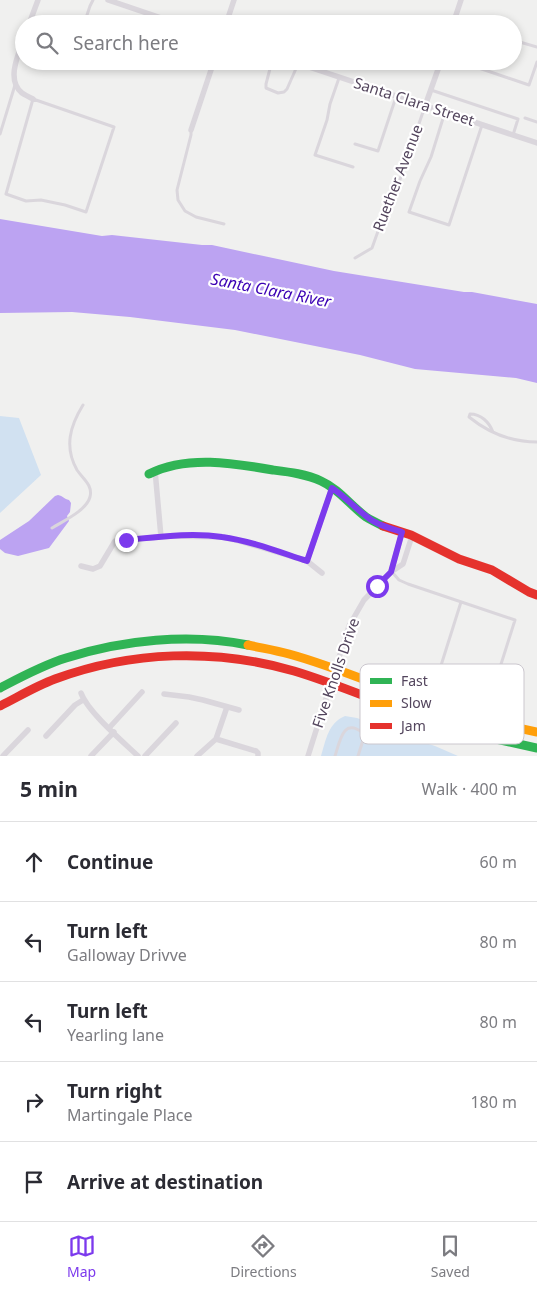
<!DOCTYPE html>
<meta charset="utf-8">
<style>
:root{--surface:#fff;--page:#f7f7f7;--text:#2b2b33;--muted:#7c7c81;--line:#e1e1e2;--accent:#7c3aed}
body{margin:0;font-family:"Noto Sans",sans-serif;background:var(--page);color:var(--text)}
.stop{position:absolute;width:15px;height:15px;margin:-11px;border:4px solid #7c3aed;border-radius:50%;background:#fff}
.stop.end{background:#7c3aed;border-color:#fff;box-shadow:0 1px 5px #0008}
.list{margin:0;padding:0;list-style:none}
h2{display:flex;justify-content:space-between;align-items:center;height:65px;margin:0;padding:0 20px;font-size:21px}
h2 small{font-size:16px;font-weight:400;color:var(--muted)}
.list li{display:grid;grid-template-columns:32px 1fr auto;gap:15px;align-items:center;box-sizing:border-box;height:80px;padding:0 20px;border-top:1px solid var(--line)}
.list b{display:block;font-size:19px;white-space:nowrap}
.list p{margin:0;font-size:16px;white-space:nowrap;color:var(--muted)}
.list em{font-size:16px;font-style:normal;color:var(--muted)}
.icon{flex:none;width:28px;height:28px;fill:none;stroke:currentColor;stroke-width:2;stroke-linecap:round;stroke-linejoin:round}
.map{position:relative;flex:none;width:537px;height:756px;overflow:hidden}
.search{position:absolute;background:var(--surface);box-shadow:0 2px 8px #0003;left:15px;right:15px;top:15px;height:55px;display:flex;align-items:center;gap:12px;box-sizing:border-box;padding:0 18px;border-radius:28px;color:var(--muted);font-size:19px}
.sheet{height:465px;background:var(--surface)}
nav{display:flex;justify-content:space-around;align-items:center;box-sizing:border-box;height:70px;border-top:1px solid var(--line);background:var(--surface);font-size:14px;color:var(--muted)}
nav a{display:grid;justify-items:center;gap:2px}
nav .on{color:var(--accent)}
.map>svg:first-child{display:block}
</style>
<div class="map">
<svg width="537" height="756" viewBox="0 0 537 756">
<rect width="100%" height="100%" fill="#f0f0ef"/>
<!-- green -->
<path fill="#d1e1f1" d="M 0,416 L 19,418 L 41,475 L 0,513 Z
M 345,716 L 357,718 L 368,722 L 372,722 L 404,736 L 435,746 L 458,756 L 321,756 C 326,740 328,723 345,716 Z"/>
<!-- water -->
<path fill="#bca3f2" d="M 0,219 L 102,236 L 112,235 L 202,245 L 212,245 L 334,271 L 464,292 L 472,292 L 537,304 L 537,383 L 516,378 L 415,369 L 360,355 L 235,330 L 130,317 L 72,312 L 0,313 Z
M 58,495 C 63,496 64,499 69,500 L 71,503 L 70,512 L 67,516 L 69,521 L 49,548 L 45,549 L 18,556 L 5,553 L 0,549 L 0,540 L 29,521 L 55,496 Z"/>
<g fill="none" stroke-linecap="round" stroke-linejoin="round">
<!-- lane -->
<path stroke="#dad6dc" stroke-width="3" d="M 455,21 L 465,24
M 84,24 L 90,6 L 93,0
M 513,40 L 537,47
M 272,61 L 266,84 L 266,88 L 278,93 L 284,92 L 287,89 L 298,64
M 448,61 L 459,65 L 473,66 L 529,85 L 537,62
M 466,61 L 472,66
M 339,78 L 330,104 L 327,120 L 315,155 L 353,167
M 431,90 L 518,119 L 513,135
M 33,99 L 114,127 L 86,212 L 65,205 L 41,200 L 26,201 L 6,194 Z
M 445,112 L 431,157 L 420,181 L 409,212 L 449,225 L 482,125
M 525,118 L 537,122
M 191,130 L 191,135 L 177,190 L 178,200 L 185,211 L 196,217 L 224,224
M 0,134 L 15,85
M 355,144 L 378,151 L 396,97
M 355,258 L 372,248 L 387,206 L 395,194 L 425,106
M 493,432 C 489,422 481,414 470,414 L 469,417 C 490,434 511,442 537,442
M 52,528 C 63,521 86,511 90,497 C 93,485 83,479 77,470 C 64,447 70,426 83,405
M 392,572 L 399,580 L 408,584 L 515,620 L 484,718
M 461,602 L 438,675 L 492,692
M 335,756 C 340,741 343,717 363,733 L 364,737 L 358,756"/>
<!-- street -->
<path stroke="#dad6dc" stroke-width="5.5" d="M 108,0 L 179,24
M 29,24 L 38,0
M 226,24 L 234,0
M 453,24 L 461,0
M 24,39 C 18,55 6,80 22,93 C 25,95 29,97 33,99
M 291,61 L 537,143
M 425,106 L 441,61
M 191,130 L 214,61
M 155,470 L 161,537
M 307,561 L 332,488
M 81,566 L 93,569 L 100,566 L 115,541 L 172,536 L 222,537 L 240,541 L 307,561 L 322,573
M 391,572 L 402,532
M 81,693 C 88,712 122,741 138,756
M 164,694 L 189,697 L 203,700 L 239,710
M 109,728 L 142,692
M 46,736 L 75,705 L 83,700
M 216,739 L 256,751 L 258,753 L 258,756
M 216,739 L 227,707
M 3,756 L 28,730
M 91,756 L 114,732
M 145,756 L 176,723
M 197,756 L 216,739
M 308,756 L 349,626 L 364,600 L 391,572 L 403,564 L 412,536"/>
<!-- fast -->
<path stroke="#30b455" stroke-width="9" d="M 149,474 C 187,455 233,463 273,470 C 289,472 306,474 321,481 C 339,489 350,505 366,517 C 371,520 377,523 383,526
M 0,688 C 21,677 43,665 66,658 C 122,640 189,633 248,645
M 383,703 L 433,721 L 487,737 L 537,748"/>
<!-- slow -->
<path stroke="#ff9f0a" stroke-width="9" d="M 248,645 C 261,648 275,650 289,654 C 333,666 376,685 419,700 C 458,713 497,724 537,732"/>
<!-- jam -->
<path stroke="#e5322d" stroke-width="9" d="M 383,526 L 411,535 L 459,559 L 492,570 L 529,592 L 537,595
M 0,706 C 18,697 36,686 55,679 C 131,651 215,648 294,671 C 324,680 354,692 383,703"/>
</g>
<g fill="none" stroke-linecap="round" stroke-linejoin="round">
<!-- route -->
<path stroke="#7c3aed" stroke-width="6" d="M 126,540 C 157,537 192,532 222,537 C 251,541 279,552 307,561 L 332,488 C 344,496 354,507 366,516 C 376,525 390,528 402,532 L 391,572 L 377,586"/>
</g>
<g text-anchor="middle" stroke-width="4.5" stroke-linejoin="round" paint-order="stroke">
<!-- street labels -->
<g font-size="15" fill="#53455d" stroke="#fff">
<text transform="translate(414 102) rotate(18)" y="5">Santa Clara Street</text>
<text transform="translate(398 178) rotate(-69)" y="5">Ruether Avenue</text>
<text transform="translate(336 673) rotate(-71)" y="5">Five Knolls Drive</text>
</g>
<!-- water labels -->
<g font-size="16" font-style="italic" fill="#3b00b4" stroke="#fff">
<text transform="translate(271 290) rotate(11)" y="6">Santa Clara River</text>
</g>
</g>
<!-- legend -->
<rect x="360" y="664" width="164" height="80" rx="8" fill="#fff" stroke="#cbc7ce" stroke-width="1"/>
<rect x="370" y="678" width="22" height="6" fill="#30b455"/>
<rect x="370" y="700" width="22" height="7" fill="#ff9f0a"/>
<rect x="370" y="723" width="22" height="6" fill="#e5322d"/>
<g font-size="14" fill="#53455d">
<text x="401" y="686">Fast</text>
<text x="401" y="708">Slow</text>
<text x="401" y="731">Jam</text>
</g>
</svg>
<div class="stop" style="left:377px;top:586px"></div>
<div class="stop end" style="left:126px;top:540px"></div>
<div class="search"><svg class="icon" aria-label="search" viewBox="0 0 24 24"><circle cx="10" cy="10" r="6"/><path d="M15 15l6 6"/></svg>Search here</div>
</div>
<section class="sheet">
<h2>5 min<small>Walk · 400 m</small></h2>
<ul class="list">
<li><svg class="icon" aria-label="ahead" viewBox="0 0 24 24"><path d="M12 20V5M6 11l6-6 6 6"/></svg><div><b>Continue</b></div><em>60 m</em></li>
<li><svg class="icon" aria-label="left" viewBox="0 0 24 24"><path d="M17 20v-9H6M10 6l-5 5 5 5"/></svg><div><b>Turn left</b><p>Galloway Drivve</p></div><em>80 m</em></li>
<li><svg class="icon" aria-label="left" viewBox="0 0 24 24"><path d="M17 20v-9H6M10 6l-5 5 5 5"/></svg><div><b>Turn left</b><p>Yearling lane</p></div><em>80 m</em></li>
<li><svg class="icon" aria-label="right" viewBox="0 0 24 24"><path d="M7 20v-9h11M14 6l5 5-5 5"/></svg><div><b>Turn right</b><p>Martingale Place</p></div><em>180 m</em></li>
<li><svg class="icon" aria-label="arrive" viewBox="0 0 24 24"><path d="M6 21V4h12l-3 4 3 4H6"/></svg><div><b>Arrive at destination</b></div></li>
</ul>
</section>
<nav>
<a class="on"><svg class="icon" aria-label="map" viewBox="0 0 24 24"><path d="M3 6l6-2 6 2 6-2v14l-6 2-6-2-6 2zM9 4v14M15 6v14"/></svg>Map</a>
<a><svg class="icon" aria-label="directions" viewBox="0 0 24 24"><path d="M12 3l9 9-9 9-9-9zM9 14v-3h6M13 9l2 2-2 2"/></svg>Directions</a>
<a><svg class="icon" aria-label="saved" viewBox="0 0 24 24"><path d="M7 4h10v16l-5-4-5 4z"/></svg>Saved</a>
</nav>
